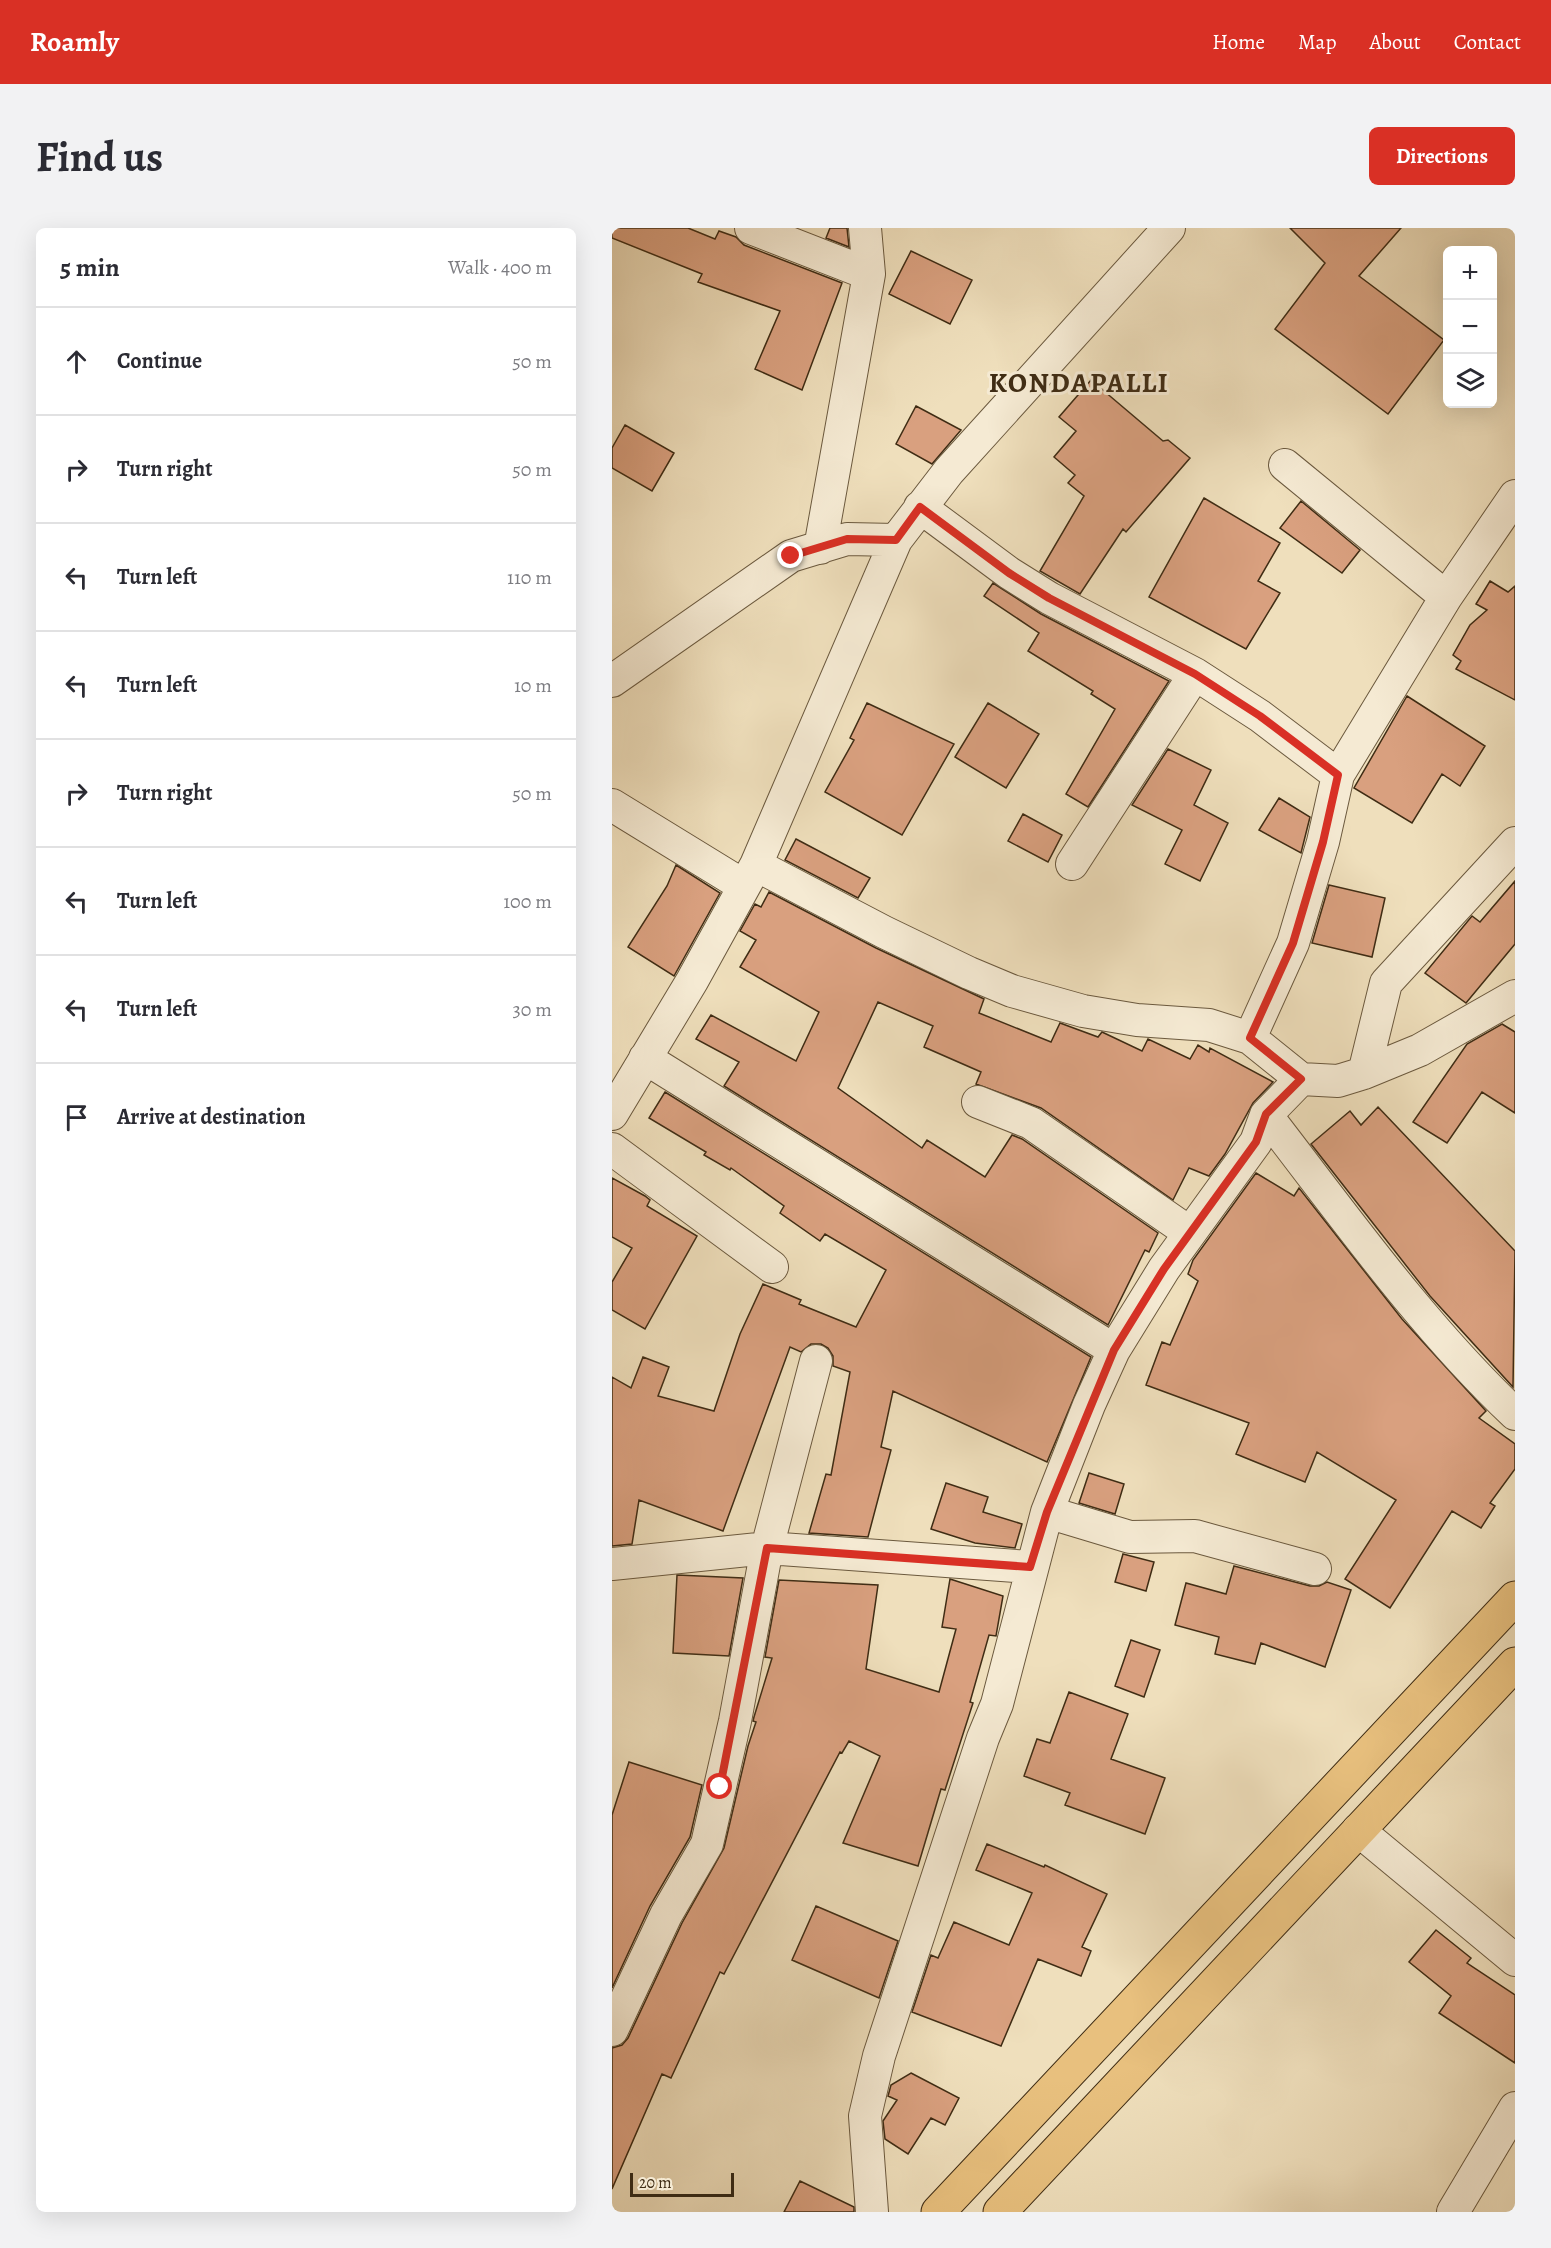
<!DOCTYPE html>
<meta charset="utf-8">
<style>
:root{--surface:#fff;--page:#f2f2f3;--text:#2b2b33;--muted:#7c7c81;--line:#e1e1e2;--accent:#d93025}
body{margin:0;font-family:Alegreya,serif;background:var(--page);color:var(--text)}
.controls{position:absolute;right:18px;top:18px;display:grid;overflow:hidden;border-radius:9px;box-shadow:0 6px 24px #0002}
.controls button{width:54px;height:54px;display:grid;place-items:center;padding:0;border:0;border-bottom:2px solid var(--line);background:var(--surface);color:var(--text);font:30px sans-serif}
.scale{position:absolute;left:18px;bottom:15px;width:104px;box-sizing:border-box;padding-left:6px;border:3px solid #3f2c14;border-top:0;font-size:16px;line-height:21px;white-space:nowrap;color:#3f2c14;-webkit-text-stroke:4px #f5ead3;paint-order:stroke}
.stop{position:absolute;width:18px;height:18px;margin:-14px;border:4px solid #d93025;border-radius:50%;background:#fff}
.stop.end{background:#d93025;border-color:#fff;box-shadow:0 2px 6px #0008}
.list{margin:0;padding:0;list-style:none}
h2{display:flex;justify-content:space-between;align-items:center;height:78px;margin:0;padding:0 24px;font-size:26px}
h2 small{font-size:20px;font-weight:400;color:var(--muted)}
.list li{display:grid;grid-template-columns:39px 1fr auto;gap:18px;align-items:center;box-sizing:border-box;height:108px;padding:0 24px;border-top:2px solid var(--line)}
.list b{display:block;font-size:22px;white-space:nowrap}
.list em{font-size:20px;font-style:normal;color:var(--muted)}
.icon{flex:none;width:33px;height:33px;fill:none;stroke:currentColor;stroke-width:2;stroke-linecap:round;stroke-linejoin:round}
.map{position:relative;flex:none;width:903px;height:1984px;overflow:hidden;border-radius:9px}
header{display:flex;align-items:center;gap:36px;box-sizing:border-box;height:84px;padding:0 30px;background:var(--accent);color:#fff}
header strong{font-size:28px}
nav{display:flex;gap:33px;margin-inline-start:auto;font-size:21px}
.intro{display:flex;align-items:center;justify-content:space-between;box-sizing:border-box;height:144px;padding:0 36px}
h1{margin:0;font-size:42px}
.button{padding:15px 27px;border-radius:9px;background:var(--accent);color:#fff;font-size:21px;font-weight:700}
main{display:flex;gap:36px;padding:0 36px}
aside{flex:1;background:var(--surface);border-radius:9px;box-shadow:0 6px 24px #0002}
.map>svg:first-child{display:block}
</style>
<header>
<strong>Roamly</strong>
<nav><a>Home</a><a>Map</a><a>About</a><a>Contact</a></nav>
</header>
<div class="intro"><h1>Find us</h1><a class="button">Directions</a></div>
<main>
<aside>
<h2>5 min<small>Walk · 400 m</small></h2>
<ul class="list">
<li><svg class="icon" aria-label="ahead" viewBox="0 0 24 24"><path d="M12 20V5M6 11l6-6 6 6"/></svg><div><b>Continue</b></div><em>50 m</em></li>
<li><svg class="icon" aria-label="right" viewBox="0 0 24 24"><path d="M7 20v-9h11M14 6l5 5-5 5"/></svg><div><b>Turn right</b></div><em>50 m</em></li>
<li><svg class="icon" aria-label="left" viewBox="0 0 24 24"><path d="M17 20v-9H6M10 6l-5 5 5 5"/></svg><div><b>Turn left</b></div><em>110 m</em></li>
<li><svg class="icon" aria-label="left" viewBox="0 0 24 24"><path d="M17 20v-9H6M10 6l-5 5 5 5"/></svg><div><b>Turn left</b></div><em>10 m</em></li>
<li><svg class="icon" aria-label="right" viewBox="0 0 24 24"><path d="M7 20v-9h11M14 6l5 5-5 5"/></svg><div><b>Turn right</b></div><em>50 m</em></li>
<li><svg class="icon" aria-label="left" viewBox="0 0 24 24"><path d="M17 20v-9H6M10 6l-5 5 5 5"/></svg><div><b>Turn left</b></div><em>100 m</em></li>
<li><svg class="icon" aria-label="left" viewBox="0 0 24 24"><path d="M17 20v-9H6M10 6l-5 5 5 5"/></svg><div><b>Turn left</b></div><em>30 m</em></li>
<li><svg class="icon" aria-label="arrive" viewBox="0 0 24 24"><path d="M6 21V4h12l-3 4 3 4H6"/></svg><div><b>Arrive at destination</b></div></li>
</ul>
</aside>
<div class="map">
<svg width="903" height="1984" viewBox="0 0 903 1984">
<rect width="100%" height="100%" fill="#efdfbc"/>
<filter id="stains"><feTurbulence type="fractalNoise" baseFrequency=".00333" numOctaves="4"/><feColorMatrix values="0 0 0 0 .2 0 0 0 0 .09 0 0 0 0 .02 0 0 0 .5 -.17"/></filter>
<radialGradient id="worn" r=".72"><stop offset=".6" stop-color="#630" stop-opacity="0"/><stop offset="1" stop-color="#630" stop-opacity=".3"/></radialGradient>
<!-- building -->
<path fill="#d9a07f" stroke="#3f2c14" stroke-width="1.5" d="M 0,0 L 76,0 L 103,11 L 107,3 L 124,9 L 132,17 L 230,55 L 190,162 L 143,141 L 168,83 L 86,54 L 90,46 L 0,10 Z
M 218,0 L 235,0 L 237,19 L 214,10 Z
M 678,0 L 789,0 L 747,48 L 832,112 L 776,186 L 663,101 L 713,35 Z
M 299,23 L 360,52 L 338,96 L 277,66 Z
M 479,152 L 551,213 L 556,212 L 578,230 L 514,304 L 511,301 L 468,366 L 428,343 L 472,268 L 456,255 L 463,247 L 442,229 L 464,203 L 447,189 Z
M 304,178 L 349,202 L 320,236 L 284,216 Z
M 13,197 L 62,225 L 40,263 L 0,240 L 0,220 Z
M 592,270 L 668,315 L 646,353 L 668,365 L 634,421 L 537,369 Z
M 689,273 L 748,322 L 730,345 L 668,300 Z
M 878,353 L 896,364 L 903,358 L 903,472 L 844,441 L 849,433 L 841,427 L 858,397 L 875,382 L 864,376 Z
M 381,355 L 429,386 L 557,453 L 476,579 L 454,566 L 503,481 L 479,466 L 481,463 L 416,423 L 427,405 L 372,368 Z
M 795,468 L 873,518 L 848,558 L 830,546 L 800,595 L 742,560 Z
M 255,475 L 342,516 L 290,607 L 213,564 L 242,512 L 238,510 Z
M 376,475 L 427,506 L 394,560 L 343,529 Z
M 556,521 L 599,542 L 582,577 L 616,595 L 588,653 L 553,636 L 570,602 L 520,577 Z
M 667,570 L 698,589 L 689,625 L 647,602 Z
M 411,586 L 450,607 L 436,634 L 396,613 Z
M 184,611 L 258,650 L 246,670 L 173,632 Z
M 64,637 L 108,665 L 62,748 L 16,719 L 55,658 Z
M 903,653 L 903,716 L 854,775 L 813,745 L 860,688 L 868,694 Z
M 717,657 L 773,670 L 760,729 L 700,715 Z
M 157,664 L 264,720 L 372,771 L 367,785 L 439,814 L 448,795 L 486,809 L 490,804 L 530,823 L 536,811 L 578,831 L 586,817 L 597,824 L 598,820 L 661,854 L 641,875 L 613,926 L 597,948 L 577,940 L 561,972 L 429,880 L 364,856 L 369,844 L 312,819 L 321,798 L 266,774 L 226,860 L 310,920 L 315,912 L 373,949 L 400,907 L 410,911 L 546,1005 L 537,1024 L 533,1022 L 496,1097 L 112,858 L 127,834 L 84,811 L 99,787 L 184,833 L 207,784 L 128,739 L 144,712 L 128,703 L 143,676 L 149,679 Z
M 890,796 L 903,804 L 903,885 L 870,864 L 835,915 L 801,894 L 855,816 Z
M 53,864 L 479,1129 L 435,1234 L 281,1163 L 269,1219 L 279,1222 L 256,1309 L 197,1305 L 214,1246 L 219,1247 L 238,1144 L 221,1138 L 221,1128 L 216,1120 L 209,1116 L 199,1116 L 189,1124 L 178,1119 L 111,1303 L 27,1272 L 20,1316 L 0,1318 L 0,1149 L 19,1160 L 31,1129 L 57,1139 L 46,1168 L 102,1183 L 128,1106 L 151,1056 L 189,1072 L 187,1076 L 244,1099 L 274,1042 L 213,1006 L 208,1013 L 168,985 L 172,978 L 119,940 L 118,942 L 92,927 L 94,924 L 37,890 Z
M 766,879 L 903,1023 L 901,1159 L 818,1068 L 699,916 L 738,883 L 749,897 Z
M 644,945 L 682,968 L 687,960 L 790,1091 L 874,1183 L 867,1190 L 903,1216 L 903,1241 L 878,1275 L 883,1278 L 869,1300 L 840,1283 L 778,1380 L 733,1351 L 784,1272 L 705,1224 L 693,1254 L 624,1226 L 637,1195 L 534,1157 L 550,1114 L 558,1117 L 586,1053 L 576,1046 L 581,1032 Z
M 0,950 L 33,968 L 38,972 L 35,978 L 85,1008 L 33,1101 L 0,1082 L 0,1054 L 20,1020 L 0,1009 Z
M 477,1245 L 512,1256 L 503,1286 L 467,1275 Z
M 334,1255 L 376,1269 L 371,1284 L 410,1296 L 403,1320 L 363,1315 L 319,1301 Z
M 511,1326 L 542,1334 L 534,1363 L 503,1354 Z
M 622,1338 L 698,1358 L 707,1358 L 715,1354 L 739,1362 L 713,1439 L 649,1415 L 643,1436 L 603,1426 L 607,1409 L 563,1397 L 574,1355 L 614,1366 Z
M 65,1347 L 131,1350 L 117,1428 L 61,1425 Z
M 338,1351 L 391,1368 L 384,1408 L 377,1407 L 358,1474 L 361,1475 L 333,1562 L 329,1561 L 306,1638 L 231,1615 L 268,1528 L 237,1513 L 230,1525 L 228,1524 L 112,1746 L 108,1744 L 59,1850 L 50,1846 L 0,1961 L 0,1820 L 10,1817 L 16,1810 L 70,1695 L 112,1620 L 136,1518 L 144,1494 L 141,1493 L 142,1489 L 160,1430 L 153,1429 L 167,1352 L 266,1357 L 254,1441 L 327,1464 L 344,1401 L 330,1399 Z
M 519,1412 L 548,1422 L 532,1469 L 503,1458 Z
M 457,1464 L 516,1486 L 499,1531 L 553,1550 L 533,1606 L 453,1577 L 458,1565 L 412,1548 L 425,1511 L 438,1515 Z
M 17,1534 L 90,1557 L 78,1609 L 38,1678 L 0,1760 L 0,1587 Z
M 375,1616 L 432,1639 L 433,1637 L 495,1666 L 470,1719 L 479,1723 L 469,1748 L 426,1731 L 389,1818 L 300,1784 L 319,1727 L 326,1730 L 342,1694 L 397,1717 L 420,1665 L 364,1642 Z
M 204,1678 L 286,1713 L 267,1770 L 180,1732 Z
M 824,1702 L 859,1730 L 855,1735 L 903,1767 L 903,1835 L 827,1785 L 839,1768 L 797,1734 Z
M 299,1845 L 347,1870 L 333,1897 L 319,1890 L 296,1926 L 273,1911 L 271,1893 L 285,1872 L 276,1868 L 279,1857 Z
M 188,1953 L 242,1979 L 242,1984 L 172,1984 Z"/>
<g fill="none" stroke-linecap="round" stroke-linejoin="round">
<!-- minor casing -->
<g stroke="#6b593e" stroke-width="34">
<path id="minor" d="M 139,0 L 257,46
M 673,237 L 834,369
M 308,279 L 397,345 L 437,370 L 583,446 L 648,488 L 726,547
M 208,320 L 257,46 L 253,0
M 0,453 L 179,328 L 235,311 L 284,312
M 0,577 L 132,658
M 460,636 L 583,446
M 144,637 L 272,704 L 357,745 L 400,763 L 471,783 L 525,792 L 597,797 L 638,810 L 689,851
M 638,810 L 681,715 L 711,614 L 726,547 L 834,369 L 903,268
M 33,830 L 502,1122
M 752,845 L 774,755 L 903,615
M 366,874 L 419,895 L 578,1005
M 0,886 L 80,753 L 144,637 L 284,312 L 337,243 L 557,0
M 654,887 C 733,989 809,1097 903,1186
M 0,921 L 160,1039
M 435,1284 L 518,1309 L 583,1308 L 703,1341
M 0,1336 L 155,1320 L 418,1339
M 746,1602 L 903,1732
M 0,1802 L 54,1687 L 95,1616 L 123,1493 L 155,1320 L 204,1133
M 260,1984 L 253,1888 L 267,1828 L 371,1510 L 385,1476 L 435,1284 L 477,1177 L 502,1122 L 552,1041 L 644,914 L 654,887 L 689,851 L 726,853 L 752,845 L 808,822 L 903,768
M 841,1984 L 903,1880"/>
</g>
<!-- trunk casing -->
<g stroke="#3f2c14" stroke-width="35">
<path id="trunk" d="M 326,1984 L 903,1370
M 388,1984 L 903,1436"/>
</g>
<!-- minor -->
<use href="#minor" stroke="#f5ead3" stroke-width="32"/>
<!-- trunk -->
<use href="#trunk" stroke="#e8c07e" stroke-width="33"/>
</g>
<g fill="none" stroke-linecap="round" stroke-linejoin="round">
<!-- route -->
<path stroke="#d93025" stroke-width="8" d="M 108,1559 L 155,1320 L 418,1339 L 435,1284 L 502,1122 L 552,1041 L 644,914 L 654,886 L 689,851 L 638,810 L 681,715 L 711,614 L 726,547 L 648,488 L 583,446 L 437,370 L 397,345 L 308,279 L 284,312 L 235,311 L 179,328"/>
</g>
<g text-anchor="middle" stroke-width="6" stroke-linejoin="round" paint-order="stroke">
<!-- district labels -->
<g font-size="28" font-weight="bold" letter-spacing="1.5" fill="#3f2c14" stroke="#f5ead3">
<text x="467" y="164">KONDAPALLI</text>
</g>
</g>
<rect width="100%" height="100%" filter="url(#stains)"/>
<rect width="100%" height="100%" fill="url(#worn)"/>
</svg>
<div class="controls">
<button>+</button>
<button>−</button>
<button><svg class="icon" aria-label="layers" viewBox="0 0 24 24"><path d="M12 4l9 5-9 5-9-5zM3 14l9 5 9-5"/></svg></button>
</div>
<div class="scale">20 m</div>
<div class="stop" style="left:108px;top:1559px"></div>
<div class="stop end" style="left:179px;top:328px"></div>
</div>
</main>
